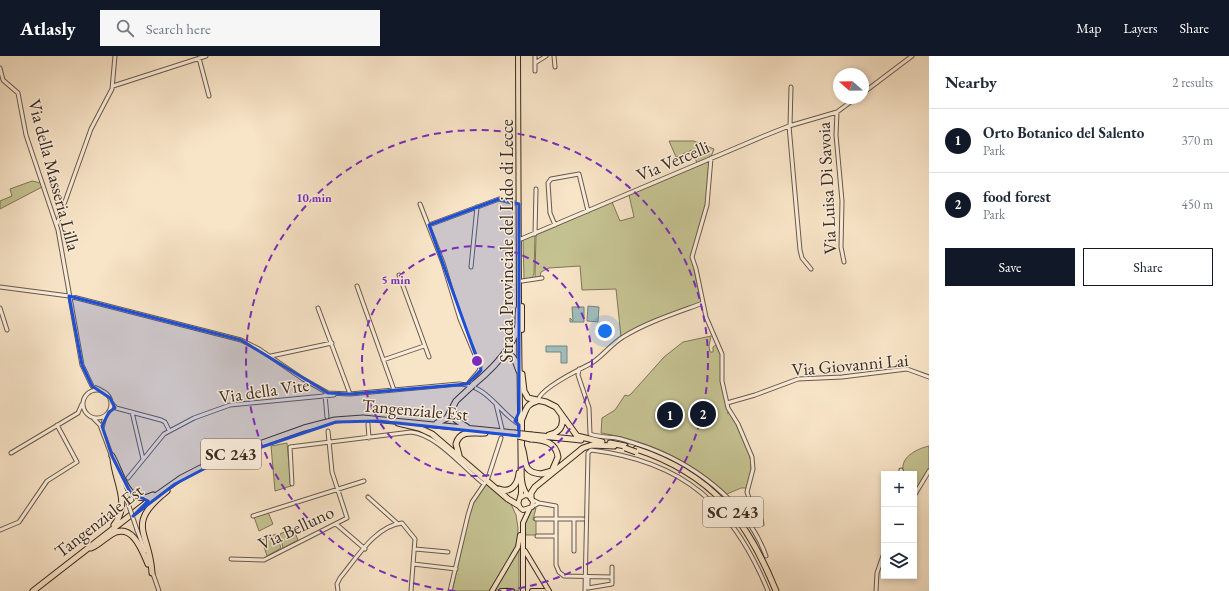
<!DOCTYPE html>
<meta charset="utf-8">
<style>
:root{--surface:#fff;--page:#f6f6f7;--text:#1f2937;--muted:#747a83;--line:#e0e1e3;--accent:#111827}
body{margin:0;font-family:"EB Garamond",serif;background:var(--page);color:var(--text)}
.controls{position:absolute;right:12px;bottom:12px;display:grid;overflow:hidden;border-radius:0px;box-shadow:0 2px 6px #0003}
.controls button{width:36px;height:36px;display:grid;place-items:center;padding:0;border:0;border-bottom:1px solid var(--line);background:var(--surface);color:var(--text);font:20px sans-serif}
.compass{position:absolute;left:833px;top:12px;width:36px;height:36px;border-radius:50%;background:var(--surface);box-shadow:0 2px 6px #0003;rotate:290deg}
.you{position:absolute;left:605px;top:275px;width:14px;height:14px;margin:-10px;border:3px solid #fff;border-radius:50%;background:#1a73e8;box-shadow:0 0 0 6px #1a73e833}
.badge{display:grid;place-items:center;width:26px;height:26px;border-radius:50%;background:var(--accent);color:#fff;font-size:13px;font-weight:700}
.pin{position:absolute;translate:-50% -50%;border:2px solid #fff;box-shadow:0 1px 4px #0006}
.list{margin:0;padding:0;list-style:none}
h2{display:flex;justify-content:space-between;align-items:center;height:52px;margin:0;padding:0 16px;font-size:17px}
h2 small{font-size:13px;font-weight:400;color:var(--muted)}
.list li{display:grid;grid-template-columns:26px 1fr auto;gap:12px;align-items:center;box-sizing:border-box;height:64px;padding:0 16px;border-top:1px solid var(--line)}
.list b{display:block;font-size:15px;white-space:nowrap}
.list p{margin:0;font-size:13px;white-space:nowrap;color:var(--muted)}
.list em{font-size:13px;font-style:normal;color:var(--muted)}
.actions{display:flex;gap:8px;padding:12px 16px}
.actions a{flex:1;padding:9px 0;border:1px solid var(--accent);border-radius:0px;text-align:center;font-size:14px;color:var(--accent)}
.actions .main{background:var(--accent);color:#fff}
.icon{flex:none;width:22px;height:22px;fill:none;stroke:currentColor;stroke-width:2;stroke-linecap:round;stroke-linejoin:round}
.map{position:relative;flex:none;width:929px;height:535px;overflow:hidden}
header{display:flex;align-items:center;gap:24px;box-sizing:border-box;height:56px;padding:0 20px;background:var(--accent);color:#fff}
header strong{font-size:19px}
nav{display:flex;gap:22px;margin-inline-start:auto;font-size:14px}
.search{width:280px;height:36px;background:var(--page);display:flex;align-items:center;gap:10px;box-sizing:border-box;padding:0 14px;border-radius:0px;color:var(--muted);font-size:15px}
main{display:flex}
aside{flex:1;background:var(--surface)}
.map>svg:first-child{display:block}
</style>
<header>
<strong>Atlasly</strong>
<div class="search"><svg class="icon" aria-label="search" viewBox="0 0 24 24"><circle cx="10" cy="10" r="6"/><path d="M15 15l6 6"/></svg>Search here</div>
<nav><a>Map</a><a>Layers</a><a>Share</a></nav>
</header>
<main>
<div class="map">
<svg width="929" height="535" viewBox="0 0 929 535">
<rect width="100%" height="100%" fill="#f8e4c7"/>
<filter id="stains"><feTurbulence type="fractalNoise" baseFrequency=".005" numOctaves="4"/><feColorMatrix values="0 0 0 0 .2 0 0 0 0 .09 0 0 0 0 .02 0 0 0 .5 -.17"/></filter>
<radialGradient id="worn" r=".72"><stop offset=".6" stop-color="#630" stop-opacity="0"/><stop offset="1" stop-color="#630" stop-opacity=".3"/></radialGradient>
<!-- green -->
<path fill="#c5c291" stroke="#7f7659" d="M 669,85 L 694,85 L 714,93 L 711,101 L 697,107 L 692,94 L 676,101 Z
M 709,105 L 706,149 L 698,181 L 691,199 L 701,247 L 635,273 L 621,281 L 616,233 L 582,234 L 580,210 L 549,212 L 541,216 L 540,221 L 535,222 L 536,179 L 612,146 L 620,165 L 634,161 L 629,139 Z
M 32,125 L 41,127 L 42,131 L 0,153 L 0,145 L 12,140 L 10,133 Z
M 535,179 L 534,218 L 532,222 L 524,223 L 523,184 Z
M 711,280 L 709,290 L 710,296 L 713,296 L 713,291 L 716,289 L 721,299 L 721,324 L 729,356 L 727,357 L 730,357 L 733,360 C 744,385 759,405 746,432 L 741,432 L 727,438 C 691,405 650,385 601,377 L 602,362 L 615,354 L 625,339 L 628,340 L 631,338 L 664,301 L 683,286 Z
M 287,387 L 291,430 L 275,435 L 271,390 Z
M 929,390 L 929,412 L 914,438 L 914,418 L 904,418 C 898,402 916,393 929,390 Z
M 486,427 L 511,448 L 516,459 L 518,472 L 517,491 L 490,535 L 452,535 L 471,451 Z
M 533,452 L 536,452 L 533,464 L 536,464 L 536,479 L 526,479 L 524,468 L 527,457 Z
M 268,456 L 273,468 L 259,475 L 254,461 Z
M 293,472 L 298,484 L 283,492 L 280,478 Z
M 276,478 L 281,492 L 267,500 L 262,484 Z
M 519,490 L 519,535 L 507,532 L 493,535 Z"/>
<!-- water -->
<path fill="#9fbdbc" stroke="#76837e" d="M 588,250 L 599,251 L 598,266 L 587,265 Z
M 572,251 L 584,251 L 584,266 L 570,266 L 570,262 L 573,265 Z
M 546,290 L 567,290 L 567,307 L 561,307 L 561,296 L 546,296 Z"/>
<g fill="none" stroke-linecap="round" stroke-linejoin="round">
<!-- minor casing -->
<g stroke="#69594a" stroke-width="5">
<path id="minor" d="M 535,0 L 535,15
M 554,0 L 555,11
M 199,2 L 209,40
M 535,7 L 546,0
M 0,12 L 3,24 L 18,37 L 26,79 L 58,174 L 82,309 L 92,330 L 101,334
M 113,30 L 206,0
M 863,37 L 912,0
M 837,56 L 836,79 L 842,145 L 841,191 L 844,206
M 789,70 L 800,194 L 802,202 L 811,213
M 790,70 L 791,31
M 711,102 L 707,149 L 692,201 L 696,213 L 706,261 L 722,298 L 722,325 L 728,352 L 738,368 L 752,401 L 753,413 L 747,436 L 749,442 L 758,450 L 762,468
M 420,148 L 443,207 L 460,263 L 480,311 L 479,315 L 467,329
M 57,168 L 91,73 L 112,33 L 115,0
M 429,169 L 499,143 L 519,148
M 555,169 L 550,157 L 548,127 L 551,123 L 579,118 L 588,155
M 535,178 L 536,133
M 521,183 L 764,80 L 789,70 L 837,56 L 856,42
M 471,211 L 477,151
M 399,219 L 429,301
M 522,225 L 542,222
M 357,230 L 394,334
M 0,231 L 69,240 L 241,284 L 259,293 L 303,323 L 328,337 L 350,338 L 459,328 C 488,329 499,357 520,369
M 0,252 L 7,274
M 318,252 L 350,338
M 271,300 L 332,287
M 383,304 L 424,290
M 579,313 L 578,319 L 589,352 L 590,378 C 597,381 608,381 616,382 C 623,383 630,386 637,388 C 691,405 746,445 766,500
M83 348a14 14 0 1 1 28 0a14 14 0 1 1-28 0Z
M 325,339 L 327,361
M 538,344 C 541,332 578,314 590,308 C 601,302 611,288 623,281 C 647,266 676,257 703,247
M 111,346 L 116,352 L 161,364 L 165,366 L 169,374
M 727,347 L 755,339 L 798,323 L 842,321 L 907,313 L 929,321
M 496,348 L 502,373
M 132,356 L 143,403
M 94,363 L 100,369 L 112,401
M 368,368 L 369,382
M 102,372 L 105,360
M 11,397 L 78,357 L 82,348
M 901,414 L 903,418
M 128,422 L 164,378 L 194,362 L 230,349 L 334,339
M 488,422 L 501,382
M 120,425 L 125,438
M 292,428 L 290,391 L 411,376 C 438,379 463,412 484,428
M 914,440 L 929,415
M 368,441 L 397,467
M 539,447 L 556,450 L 556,509 L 559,516 L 564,520 L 612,521 L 612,528 L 588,532 L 588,521
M 532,451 L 539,447 L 533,444
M 253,460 L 364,425
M 536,463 L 583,463
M 336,468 L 365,493
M 0,474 L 19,466 L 47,425 L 77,406 L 57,369
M 137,474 L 145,495
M 537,480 L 556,480
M 415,493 L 448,496
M 574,495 L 574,463
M 231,503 L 264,504 L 347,462 L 332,416 L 328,375
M 413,508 L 456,513
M 152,515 L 159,535
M 612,521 L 612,511
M 338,535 L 337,528 L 340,522 C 356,503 375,470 402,467 L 415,483 L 411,535
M 450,535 L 468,459 L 472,446 L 485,427
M 585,535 L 588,397 L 591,394 C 684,405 733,450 768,535
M 876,535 L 877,517 L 884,497"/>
</g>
<!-- major casing -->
<g stroke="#392b21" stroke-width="6">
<path id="major" d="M 518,0 L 519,254
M 522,250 L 522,274
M 519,270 L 521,437 C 520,444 515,449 523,454 L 532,451 L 533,446 L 530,440 L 525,439 L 520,442
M 522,360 L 522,394
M 522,400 C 522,412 519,431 529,440
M 525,495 L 549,535
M 492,535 L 518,491 L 520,479
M 501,535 L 512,535
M 523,535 L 523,467 L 529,454
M 532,535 L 544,535"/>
</g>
<!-- highway casing -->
<g stroke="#392b21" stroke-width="7">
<path id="highway" d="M 500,303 C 514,292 515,306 519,315
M 522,318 L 524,335 L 528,342 L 546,346 L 556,351 L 577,380 L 602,386
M 473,329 C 490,315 511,295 517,273 C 519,266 517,259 519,252
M 453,354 L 456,364 L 467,371
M 522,363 C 526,354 526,348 537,345
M 398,367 L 419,372 L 432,378 L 508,443 L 518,449
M 437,367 L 447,362 L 456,345 L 471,331
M 532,379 L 581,384
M 549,379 C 558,377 564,371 562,361
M 610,387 L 625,390
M 522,391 C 527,405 521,416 541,418 L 552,415 L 558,401 C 556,386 544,384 531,383
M 636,393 C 712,418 747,463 776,535
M 459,399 L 456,388 C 460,373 473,378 485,377
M 112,400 C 121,415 127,452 153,439
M 113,403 C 115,426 131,447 114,469
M 499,433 C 511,438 518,428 519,417
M 531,442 L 531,437 L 535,431 L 583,392 L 592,389 L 614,390
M 91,492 C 99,489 105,482 112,478 C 132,466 142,494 148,508
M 152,517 C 150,476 124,469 167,435
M 33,535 L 154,441 L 181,422 L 220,402 L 304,372 L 335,364 L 363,362 L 514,377"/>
</g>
<!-- minor -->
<use href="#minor" stroke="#faeddb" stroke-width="3"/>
<!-- major -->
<use href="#major" stroke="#f8e4c7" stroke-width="4"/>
<!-- highway -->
<use href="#highway" stroke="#f8e4c7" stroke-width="5"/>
<!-- minor-bridge casing -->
<g stroke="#69594a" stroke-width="5" stroke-linecap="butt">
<path id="minor-bridge" d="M 125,438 L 137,474"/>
</g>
<!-- highway-bridge casing -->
<g stroke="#392b21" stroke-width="7" stroke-linecap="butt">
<path id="highway-bridge" d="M 471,331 L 473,329
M 514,377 L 532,379
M 518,380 L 531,383
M 625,392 L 636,396"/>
</g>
<!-- minor-bridge -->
<use href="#minor-bridge" stroke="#faeddb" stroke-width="3"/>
<!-- highway-bridge -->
<use href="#highway-bridge" stroke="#f8e4c7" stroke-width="5"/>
</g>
<!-- marked area -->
<path fill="#1d4ed8" fill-opacity="0.2" stroke="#1d4ed8" stroke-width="3" stroke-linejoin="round" d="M 499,143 L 519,148 L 519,356 L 515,365 L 519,369 L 519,380 L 378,365 L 336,366 L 217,406 L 175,428 L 133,460 L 148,445 L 130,436 L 112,400 L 102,370 L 109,356 L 115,352 L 110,342 L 92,330 L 82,309 L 69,240 L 241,284 L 328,337 L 350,338 L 467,328 L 481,314 L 429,169 Z"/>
<!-- distance rings -->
<g fill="none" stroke="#7b2cbf" stroke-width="2" stroke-dasharray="7 5">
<circle cx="477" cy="305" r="115"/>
<path d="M455 535A231 231 0 1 1 499 535"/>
</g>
<g text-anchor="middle" stroke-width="3" stroke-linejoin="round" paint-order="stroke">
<!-- shield labels -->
<g fill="#faeddb" stroke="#736559" stroke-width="1">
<rect x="201" y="383" width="60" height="30" rx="3"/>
<rect x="703" y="441" width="60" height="30" rx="3"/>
</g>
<g font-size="17" font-weight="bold" fill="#392b21">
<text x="231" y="404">SC 243</text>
<text x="733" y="462">SC 243</text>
</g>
<!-- street labels -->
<g font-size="18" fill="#392b21" stroke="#faeddb">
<text transform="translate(673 105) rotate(-23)" y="6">Via Vercelli</text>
<text transform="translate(54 119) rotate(75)" y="6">Via della Masseria Lilla</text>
<text transform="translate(827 132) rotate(-93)" y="6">Via Luisa Di Savoia</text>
<text transform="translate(507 185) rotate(-90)" y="6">Strada Provinciale del Lido di Lecce</text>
<text transform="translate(850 309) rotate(-5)" y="6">Via Giovanni Lai</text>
<text transform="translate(264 335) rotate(-8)" y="6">Via della Vite</text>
<text transform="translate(415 354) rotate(5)" y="6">Tangenziale Est</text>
<text transform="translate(99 465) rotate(-38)" y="6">Tangenziale Est</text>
<text transform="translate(296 472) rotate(-25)" y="6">Via Belluno</text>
</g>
</g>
<circle cx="477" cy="305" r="6" fill="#7b2cbf" stroke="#faeddb" stroke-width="2"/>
<g font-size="12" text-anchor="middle" font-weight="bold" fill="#7b2cbf" stroke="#faeddb" stroke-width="3" stroke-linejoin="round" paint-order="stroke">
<text x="314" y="146">10 min</text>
<text x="396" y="228">5 min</text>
</g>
<rect width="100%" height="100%" filter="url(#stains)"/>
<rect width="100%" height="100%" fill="url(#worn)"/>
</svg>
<div class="controls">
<button>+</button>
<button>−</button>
<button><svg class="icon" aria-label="layers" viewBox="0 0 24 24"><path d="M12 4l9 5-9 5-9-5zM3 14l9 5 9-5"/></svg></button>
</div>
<svg class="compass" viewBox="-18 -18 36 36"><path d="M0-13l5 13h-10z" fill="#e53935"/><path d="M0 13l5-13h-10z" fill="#747a83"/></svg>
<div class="you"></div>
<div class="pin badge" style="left:670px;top:359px">1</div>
<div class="pin badge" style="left:703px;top:358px">2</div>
</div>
<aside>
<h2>Nearby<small>2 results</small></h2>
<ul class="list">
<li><span class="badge">1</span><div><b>Orto Botanico del Salento</b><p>Park</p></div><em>370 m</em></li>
<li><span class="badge">2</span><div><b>food forest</b><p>Park</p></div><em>450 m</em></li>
</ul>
<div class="actions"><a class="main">Save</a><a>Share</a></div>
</aside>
</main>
